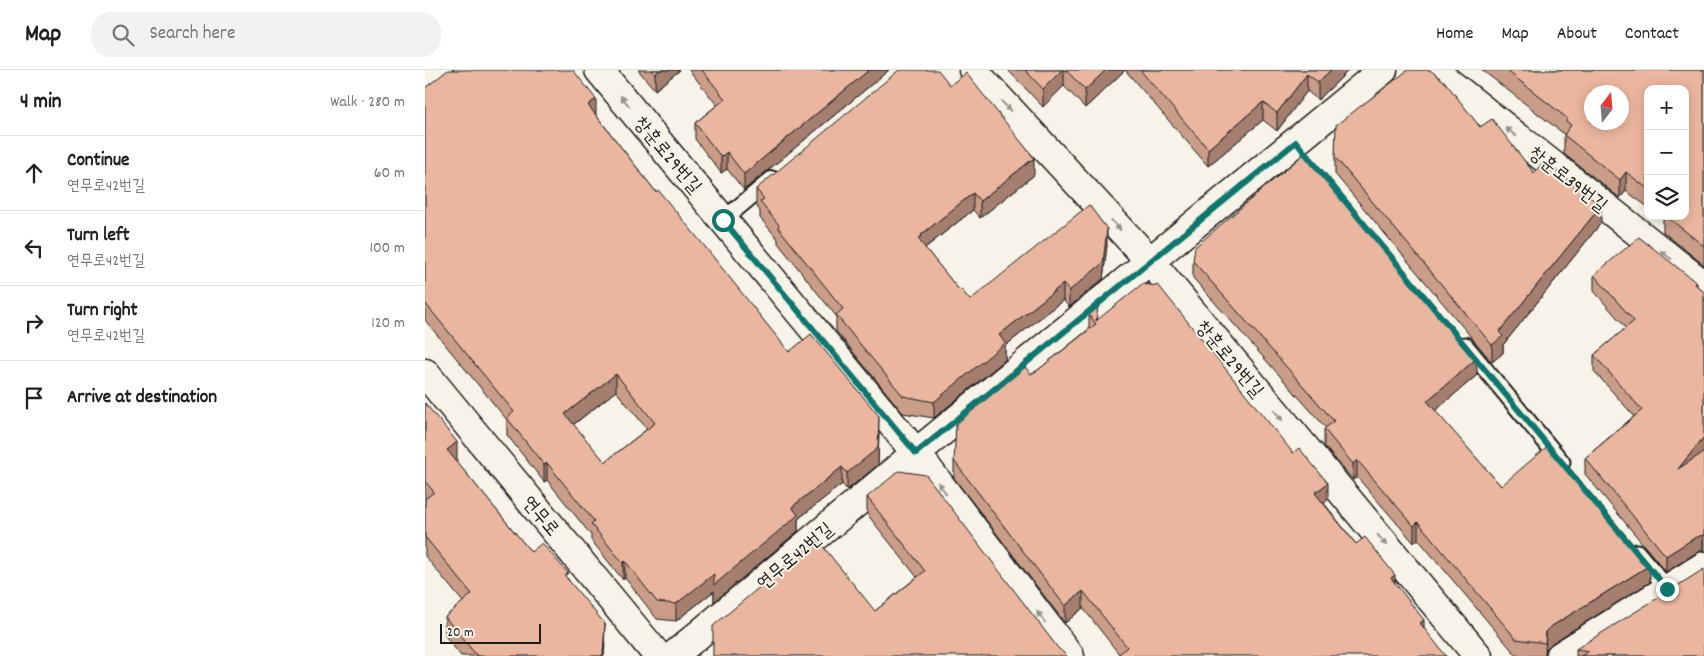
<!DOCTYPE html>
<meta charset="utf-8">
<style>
:root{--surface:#fff;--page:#f2f2f2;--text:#222;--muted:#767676;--line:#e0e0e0}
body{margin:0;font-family:Dekko,"Poor Story",sans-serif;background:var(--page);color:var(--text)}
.controls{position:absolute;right:15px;top:15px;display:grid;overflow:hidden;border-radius:10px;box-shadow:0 2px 12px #0003}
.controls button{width:45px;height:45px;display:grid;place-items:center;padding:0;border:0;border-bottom:1px solid var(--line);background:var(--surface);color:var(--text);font:25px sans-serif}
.compass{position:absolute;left:1159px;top:15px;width:45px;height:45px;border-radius:50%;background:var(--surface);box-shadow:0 2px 12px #0003;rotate:16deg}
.scale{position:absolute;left:15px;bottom:12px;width:101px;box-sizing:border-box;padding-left:5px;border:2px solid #1c1c1c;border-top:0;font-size:14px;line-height:18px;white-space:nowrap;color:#1c1c1c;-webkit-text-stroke:4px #f7f3e8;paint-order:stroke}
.stop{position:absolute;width:15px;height:15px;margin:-11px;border:4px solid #0f766e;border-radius:50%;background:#fff}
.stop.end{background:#0f766e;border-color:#fff;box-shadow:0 1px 5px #0008}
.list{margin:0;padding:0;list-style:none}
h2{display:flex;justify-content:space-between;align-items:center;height:65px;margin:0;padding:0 20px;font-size:21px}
h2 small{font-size:16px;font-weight:400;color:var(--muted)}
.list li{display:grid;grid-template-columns:32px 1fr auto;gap:15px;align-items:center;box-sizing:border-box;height:75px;padding:0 20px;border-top:1px solid var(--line)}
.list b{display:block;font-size:19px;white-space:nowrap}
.list p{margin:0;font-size:16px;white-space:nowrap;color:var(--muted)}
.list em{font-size:16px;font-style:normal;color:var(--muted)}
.icon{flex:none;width:28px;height:28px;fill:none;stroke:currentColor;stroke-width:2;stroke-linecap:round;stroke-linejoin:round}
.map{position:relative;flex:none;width:1279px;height:586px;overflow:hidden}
header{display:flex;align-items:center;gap:30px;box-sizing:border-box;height:70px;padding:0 25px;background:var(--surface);border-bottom:1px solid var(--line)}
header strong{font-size:24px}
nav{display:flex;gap:28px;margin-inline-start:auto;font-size:18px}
.search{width:350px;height:45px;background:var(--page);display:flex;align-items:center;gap:12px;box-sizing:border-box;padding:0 18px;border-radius:20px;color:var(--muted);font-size:19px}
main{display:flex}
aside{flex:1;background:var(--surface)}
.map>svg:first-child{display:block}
</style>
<header>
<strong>Map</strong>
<div class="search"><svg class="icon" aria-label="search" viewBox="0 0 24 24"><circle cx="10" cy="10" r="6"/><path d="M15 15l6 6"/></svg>Search here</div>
<nav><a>Home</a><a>Map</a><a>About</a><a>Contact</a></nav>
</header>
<main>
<aside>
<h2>4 min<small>Walk · 280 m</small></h2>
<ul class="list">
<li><svg class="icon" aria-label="ahead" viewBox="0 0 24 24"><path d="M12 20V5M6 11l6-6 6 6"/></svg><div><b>Continue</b><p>연무로42번길</p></div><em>60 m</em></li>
<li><svg class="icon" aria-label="left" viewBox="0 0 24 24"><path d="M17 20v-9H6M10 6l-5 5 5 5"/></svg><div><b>Turn left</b><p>연무로42번길</p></div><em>100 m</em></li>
<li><svg class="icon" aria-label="right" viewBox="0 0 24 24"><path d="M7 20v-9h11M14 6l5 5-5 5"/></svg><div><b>Turn right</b><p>연무로42번길</p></div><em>120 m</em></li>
<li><svg class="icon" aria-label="arrive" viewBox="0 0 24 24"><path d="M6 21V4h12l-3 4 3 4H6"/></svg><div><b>Arrive at destination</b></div></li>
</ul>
</aside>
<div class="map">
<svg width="1279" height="586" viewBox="0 0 1279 586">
<rect width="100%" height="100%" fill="#f7f3e8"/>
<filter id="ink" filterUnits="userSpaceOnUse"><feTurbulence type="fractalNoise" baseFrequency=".02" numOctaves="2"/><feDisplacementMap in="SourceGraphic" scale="10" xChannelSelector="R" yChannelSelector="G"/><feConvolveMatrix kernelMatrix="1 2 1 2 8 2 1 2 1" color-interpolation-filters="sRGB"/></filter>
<g filter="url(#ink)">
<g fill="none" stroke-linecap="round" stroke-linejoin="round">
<!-- lane casing -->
<g stroke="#1c1c1c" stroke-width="19">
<path id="lane" d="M 298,150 L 347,109
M 1040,275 L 1137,392
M 1212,482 L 1243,519"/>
</g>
<!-- street casing -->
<g stroke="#1c1c1c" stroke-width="31">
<path id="street" d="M 174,0 L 491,383 L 645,586
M 548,0 L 725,191 L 1053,586
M 1008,0 L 1279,215
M 0,7 L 13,0
M 248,586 L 491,383 L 958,0
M 1135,586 L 1279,496"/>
</g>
<!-- secondary casing -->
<g stroke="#1c1c1c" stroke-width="31">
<path id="secondary" d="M 0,303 L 233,586"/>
</g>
<!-- lane -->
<use href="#lane" stroke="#f7f3e8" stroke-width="15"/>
<!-- street -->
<use href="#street" stroke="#f7f3e8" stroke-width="28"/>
<!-- secondary -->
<use href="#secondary" stroke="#f7f3e8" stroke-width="28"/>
</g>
<!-- wall -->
<path fill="#ca9d89" stroke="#1c1c1c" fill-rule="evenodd" d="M 213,0 L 255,0 L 230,20 Z
M 264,0 L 464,0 L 319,120 L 302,99 L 296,103 L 270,69 L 270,53 L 292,35 Z
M 583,0 L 700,0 L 660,38 L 639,16 L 618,37 Z
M 700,0 L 924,0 L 893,30 L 882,21 L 852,61 L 838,50 L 783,96 Z
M 1057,0 L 1279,0 L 1279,195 L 1238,162 L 1238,149 L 1234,146 L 1260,146 L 1223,19 L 1223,137 L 1201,121 L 1195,128 L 1139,84 L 1139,64 Z
M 525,15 L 609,105 L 555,148 L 548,140 L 500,178 L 534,220 L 545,230 L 682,175 L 678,209 L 644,237 L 638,230 L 580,276 L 580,290 L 509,348 L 478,343 L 411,261 L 411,246 L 353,173 L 353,169 L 335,148 L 335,141 L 331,135 L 331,119 Z
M 0,18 L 171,45 L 231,122 L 364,282 L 454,363 L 453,395 L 422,420 L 417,414 L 373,449 L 373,461 L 289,532 L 289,521 L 251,551 L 232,549 L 200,508 L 198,510 L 166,470 L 166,465 L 122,410 L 119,412 L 82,365 L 82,350 L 0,250 ZM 191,321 L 222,359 L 180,392 L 148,355 Z
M 1055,57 L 1109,103 L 1176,153 L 1078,275 L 1078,283 L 1067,292 L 910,104 L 910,87 Z
M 768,191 L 1052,305 L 1010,341 L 1076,416 L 1225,512 L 1127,573 L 1121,579 L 1121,586 L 1095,586 L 1091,585 L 993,469 L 989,473 L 932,407 L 928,410 L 899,376 L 899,359 L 901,358 L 768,208 Z
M 1169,205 L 1272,213 L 1272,216 L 1279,222 L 1279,481 L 1271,483 L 1241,502 L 1160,404 L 1160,388 L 1209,346 L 1169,301 L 1169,285 L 1201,258 L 1169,221 Z
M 664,245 L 673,250 L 903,430 L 899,433 L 931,474 L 970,514 L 999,558 L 694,584 L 658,538 L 640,553 L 529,408 L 529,391 L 606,304 L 613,300 L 664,259 Z
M 0,333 L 31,391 L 106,482 L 143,509 L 180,573 L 179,586 L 36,586 L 20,566 L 20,547 L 38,532 L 0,486 Z
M 442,427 L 633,578 L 450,541 L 492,507 L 442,444 Z
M 1151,579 L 1279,586 L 1151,586 Z"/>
<!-- shaded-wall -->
<path fill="#a47f6f" stroke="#1c1c1c" d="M 235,0 L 255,0 L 230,20 L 230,4 Z
M 444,0 L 464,0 L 319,120 L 319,104 Z
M 637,0 L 639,0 L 639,16 L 618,37 L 618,19 Z
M 681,0 L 700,0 L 660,38 L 660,20 Z
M 906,0 L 924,0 L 893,30 L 893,12 Z
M 882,4 L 882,21 L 852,61 L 852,43 Z
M 171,29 L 171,46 L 163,35 Z
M 838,32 L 838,50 L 783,96 L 783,79 Z
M 302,82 L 302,99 L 296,103 L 296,87 Z
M 609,88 L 609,105 L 555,148 L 555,131 Z
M 1201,102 L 1201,121 L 1195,128 L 1195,110 Z
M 548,123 L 548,140 L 497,180 L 493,169 L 496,165 Z
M 1176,136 L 1176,153 L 1078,275 L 1078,283 L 1067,292 L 1067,275 L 1074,262 Z
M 682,159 L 682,175 L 678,209 L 644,237 L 644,221 Z
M 638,214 L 638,230 L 580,276 L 580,290 L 509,348 L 509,332 L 574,265 Z
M 1052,288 L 1052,305 L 1002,348 L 1002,331 Z
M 191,304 L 191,321 L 140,361 L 140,344 Z
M 454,346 L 453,395 L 422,420 L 422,403 Z
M 1279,367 L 1279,383 L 1253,399 Z
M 32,372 L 32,391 L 22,399 L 22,380 Z
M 932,390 L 932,407 L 928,410 L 928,394 Z
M 122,393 L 122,410 L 119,412 L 119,395 Z
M 417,397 L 417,414 L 373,449 L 373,461 L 289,532 L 289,521 L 251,551 L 251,534 L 367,437 Z
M 903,413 L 903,430 L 890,440 L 890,423 Z
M 993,452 L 993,469 L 989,473 L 989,456 Z
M 1278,465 L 1278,480 L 1271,483 L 1241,502 L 1241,486 L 1271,467 Z
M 200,491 L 200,508 L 198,510 L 198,493 Z
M 1225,495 L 1225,512 L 1127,573 L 1121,579 L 1120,586 L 1121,562 L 1127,556 Z
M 970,505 L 970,522 L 966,508 Z
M 658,521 L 658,538 L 640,553 L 640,536 Z
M 999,550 L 999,567 L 995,553 Z
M 180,554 L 179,586 L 176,586 Z"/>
<!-- building -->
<path fill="#ebb69f" stroke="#1c1c1c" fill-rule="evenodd" d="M 23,0 L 148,0 L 171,29 L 163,35 L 231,122 L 233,120 L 281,178 L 364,282 L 386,264 L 454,346 L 453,378 L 422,403 L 417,397 L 367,437 L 373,445 L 289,515 L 289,504 L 251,534 L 232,532 L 200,491 L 198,493 L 166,454 L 169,451 L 122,393 L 119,395 L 82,348 L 89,342 L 0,233 L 0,18 ZM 191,304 L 230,353 L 180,392 L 140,344 Z
M 227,0 L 235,0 L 230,4 Z
M 277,0 L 444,0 L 319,104 L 302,82 L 296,87 L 270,53 L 300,29 Z
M 474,0 L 513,0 L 525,15 L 541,3 L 609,88 L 555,131 L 548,123 L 496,165 L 497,166 L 493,169 L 534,220 L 536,219 L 545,230 L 664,135 L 682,159 L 678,193 L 644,221 L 638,214 L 574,265 L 580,273 L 509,332 L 478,326 L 411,245 L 418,239 L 353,157 L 354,155 L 335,132 L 339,129 L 331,119 Z
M 600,0 L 637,0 L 618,19 Z
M 641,0 L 681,0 L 660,20 Z
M 715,0 L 906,0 L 893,12 L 882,4 L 852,43 L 838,32 L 783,79 Z
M 983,0 L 1005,0 L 1020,12 L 1055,57 L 1067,49 L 1109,103 L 1119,91 L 1176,136 L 1074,262 L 1078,266 L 1067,275 L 910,87 L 911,55 Z
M 1081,0 L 1279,0 L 1279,176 L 1241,146 L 1260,146 L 1260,19 L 1223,19 L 1223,119 L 1201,102 L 1195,110 L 1139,65 L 1146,55 L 1141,51 L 1143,49 ZM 1166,22 L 1196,22 L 1196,52 L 1166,52 Z
M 881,82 L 1052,288 L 1002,331 L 1076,416 L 1124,375 L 1225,495 L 1127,556 L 1121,562 L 1120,573 L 1091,569 L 993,452 L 989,456 L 932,390 L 928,394 L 899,359 L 909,351 L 768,191 L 770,177 Z
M 1214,167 L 1272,213 L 1269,213 L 1279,222 L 1279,367 L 1253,399 L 1279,382 L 1279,465 L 1271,467 L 1241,486 L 1160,388 L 1217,340 L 1169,285 L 1209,251 L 1169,205 Z
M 717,214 L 734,216 L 868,383 L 874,378 L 903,413 L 890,423 L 931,474 L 940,467 L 970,505 L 966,508 L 999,550 L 995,553 L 1021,586 L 692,586 L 702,577 L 658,521 L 640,536 L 529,391 L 531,354 L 600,297 L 606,304 L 613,300 L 671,254 L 664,245 L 673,237 L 671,251 Z
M 0,333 L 32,372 L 22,380 L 106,482 L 117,473 L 143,503 L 140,506 L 180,554 L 178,585 L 176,586 L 52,586 L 20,547 L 47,524 L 0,467 L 0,429 L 9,422 L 0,411 Z
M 474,401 L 501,405 L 633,578 L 640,584 L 642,586 L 288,586 L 288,556 L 392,469 L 450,541 L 500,501 L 442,427 Z
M 1279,499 L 1279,586 L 1156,586 L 1164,581 L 1151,579 Z"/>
<!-- one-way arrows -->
<defs><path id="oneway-solid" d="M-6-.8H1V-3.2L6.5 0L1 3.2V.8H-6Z" transform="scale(1.25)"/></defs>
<g fill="#94928c">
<use href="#oneway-solid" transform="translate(200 31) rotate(-130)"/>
<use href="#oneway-solid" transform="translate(581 36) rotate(47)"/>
<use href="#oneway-solid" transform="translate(1086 62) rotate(-142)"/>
<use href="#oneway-solid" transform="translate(691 155) rotate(47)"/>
<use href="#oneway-solid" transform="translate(1241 185) rotate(-142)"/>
<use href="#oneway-solid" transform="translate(853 345) rotate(50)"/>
<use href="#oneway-solid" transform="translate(517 418) rotate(-127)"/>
<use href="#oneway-solid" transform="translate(957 470) rotate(50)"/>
<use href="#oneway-solid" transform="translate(616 547) rotate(-127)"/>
</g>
</g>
<g fill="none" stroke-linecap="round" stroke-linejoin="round" filter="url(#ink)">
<!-- route -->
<path stroke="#0f766e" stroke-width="6" d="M 298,150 L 491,383 L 871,72 L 1242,519"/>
</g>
<g text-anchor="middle" stroke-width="4" stroke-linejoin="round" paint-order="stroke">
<!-- street labels -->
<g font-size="19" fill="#1c1c1c" stroke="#f7f3e8">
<text transform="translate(244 84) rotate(50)" y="7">창훈로29번길</text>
<text transform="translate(1144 108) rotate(38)" y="7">창훈로39번길</text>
<text transform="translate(806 288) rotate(50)" y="7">창훈로29번길</text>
<text transform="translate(117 445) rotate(50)" y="7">연무로</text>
<text transform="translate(369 485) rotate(-40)" y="7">연무로42번길</text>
</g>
</g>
</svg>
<div class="controls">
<button>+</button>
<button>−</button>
<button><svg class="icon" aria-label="layers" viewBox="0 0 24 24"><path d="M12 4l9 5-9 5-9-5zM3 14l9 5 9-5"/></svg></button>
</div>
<svg class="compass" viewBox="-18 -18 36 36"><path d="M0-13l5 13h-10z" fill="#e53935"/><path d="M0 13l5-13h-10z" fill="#767676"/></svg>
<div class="scale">20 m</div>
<div class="stop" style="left:298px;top:150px"></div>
<div class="stop end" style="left:1242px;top:519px"></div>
</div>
</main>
